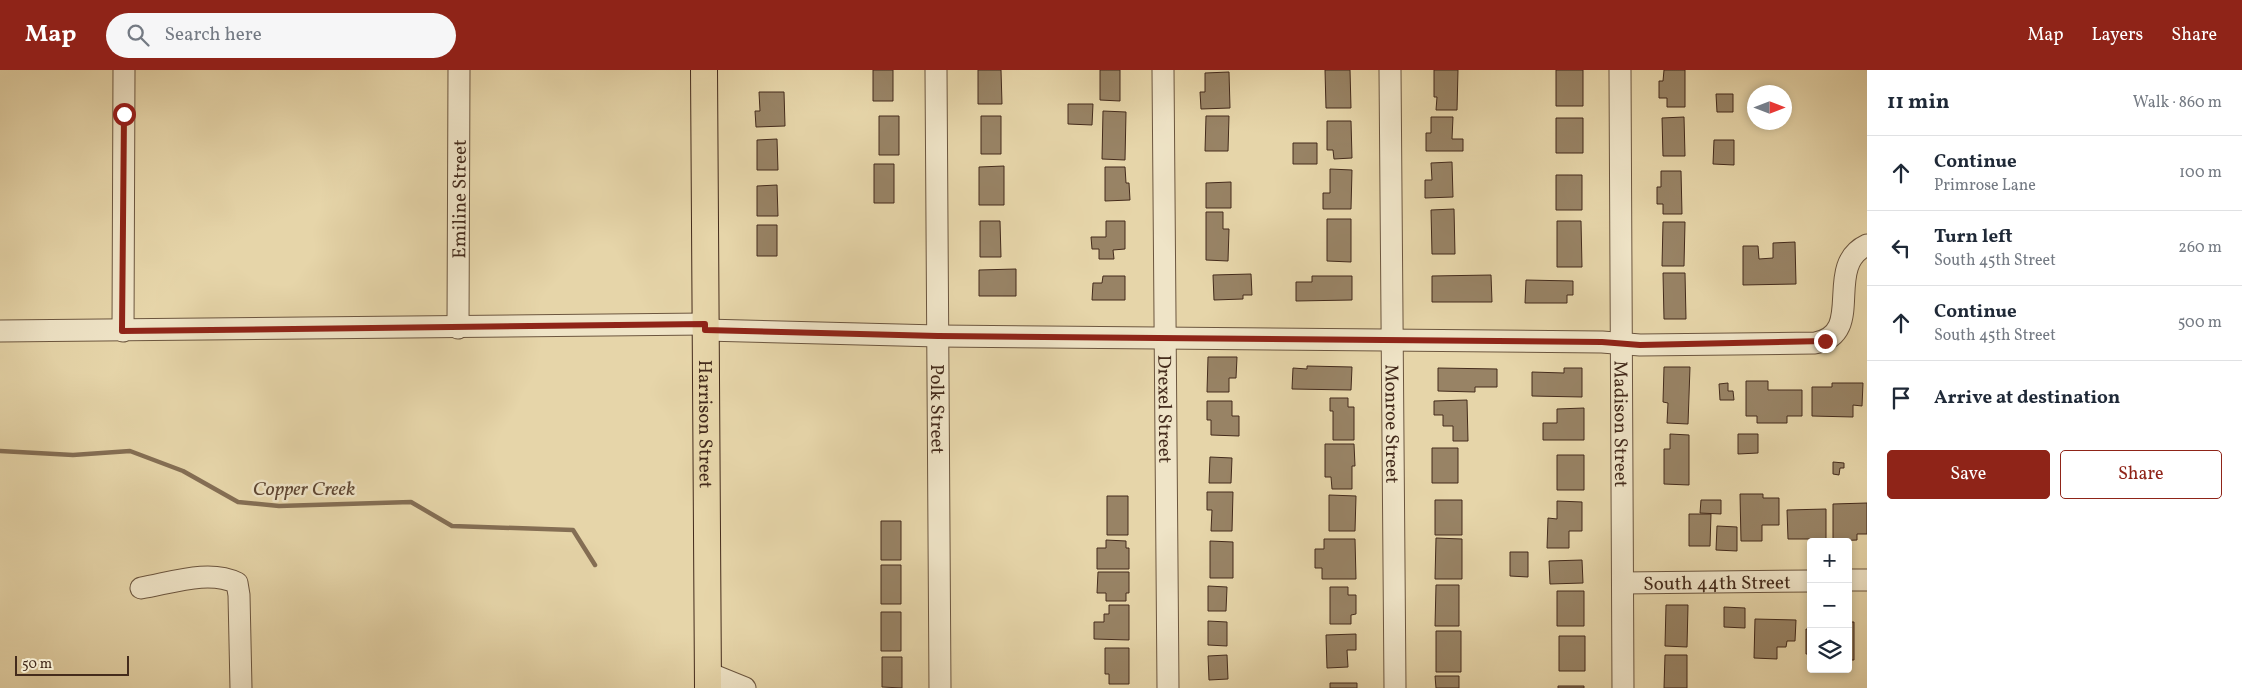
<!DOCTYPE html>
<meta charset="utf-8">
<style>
:root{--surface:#fff;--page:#f6f6f7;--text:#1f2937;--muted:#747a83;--line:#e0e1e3;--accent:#8f2418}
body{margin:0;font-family:Vollkorn,serif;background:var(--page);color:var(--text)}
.controls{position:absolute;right:15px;bottom:15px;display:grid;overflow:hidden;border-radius:5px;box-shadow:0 2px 8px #0003}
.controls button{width:45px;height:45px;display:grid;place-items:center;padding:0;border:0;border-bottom:1px solid var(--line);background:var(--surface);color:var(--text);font:25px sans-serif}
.compass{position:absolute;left:1747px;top:15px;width:45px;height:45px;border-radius:50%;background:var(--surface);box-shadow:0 2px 8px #0003;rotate:90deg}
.scale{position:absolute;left:15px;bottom:12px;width:114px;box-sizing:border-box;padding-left:5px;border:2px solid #442b1c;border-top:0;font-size:14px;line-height:18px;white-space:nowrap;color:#442b1c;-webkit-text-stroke:4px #efe4c7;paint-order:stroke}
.stop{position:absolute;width:15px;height:15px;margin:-11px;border:4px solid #8f2418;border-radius:50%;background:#fff}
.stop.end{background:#8f2418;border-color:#fff;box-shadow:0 1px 5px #0008}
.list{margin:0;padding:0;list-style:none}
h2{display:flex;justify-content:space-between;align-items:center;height:65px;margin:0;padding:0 20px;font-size:21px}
h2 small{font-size:16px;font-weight:400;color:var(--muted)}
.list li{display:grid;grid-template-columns:32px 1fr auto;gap:15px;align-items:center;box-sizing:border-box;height:75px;padding:0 20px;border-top:1px solid var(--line)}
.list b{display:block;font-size:19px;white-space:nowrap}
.list p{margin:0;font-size:16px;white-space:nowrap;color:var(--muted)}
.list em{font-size:16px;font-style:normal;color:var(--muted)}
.actions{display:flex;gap:10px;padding:15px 20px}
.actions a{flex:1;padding:11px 0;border:1px solid var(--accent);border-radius:5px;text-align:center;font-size:18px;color:var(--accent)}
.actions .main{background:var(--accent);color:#fff}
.icon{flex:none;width:28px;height:28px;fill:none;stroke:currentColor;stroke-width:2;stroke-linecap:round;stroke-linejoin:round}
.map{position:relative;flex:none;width:1867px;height:618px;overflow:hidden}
header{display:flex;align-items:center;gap:30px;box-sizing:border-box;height:70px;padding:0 25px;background:var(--accent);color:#fff}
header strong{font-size:24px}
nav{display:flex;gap:28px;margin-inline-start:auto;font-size:18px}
.search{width:350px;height:45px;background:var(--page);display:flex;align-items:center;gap:12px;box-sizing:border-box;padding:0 18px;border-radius:28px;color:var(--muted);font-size:19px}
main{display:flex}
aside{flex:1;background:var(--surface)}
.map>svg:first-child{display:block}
</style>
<header>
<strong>Map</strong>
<div class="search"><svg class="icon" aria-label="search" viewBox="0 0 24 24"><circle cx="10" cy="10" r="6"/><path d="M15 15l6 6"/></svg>Search here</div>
<nav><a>Map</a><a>Layers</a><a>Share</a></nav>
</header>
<main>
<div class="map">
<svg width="1867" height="618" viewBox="0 0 1867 618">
<rect width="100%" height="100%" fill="#e6d5a9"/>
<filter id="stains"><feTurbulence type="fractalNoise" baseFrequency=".004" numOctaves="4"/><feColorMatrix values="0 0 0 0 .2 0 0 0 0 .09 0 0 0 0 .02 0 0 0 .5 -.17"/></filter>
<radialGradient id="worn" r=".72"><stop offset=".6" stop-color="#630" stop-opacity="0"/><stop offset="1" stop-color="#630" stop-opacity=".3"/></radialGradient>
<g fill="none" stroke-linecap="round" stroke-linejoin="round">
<!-- stream -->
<path stroke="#846e54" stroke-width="4.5" d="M 0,381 L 73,385 L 130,381 L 183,401 L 238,432 L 279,436 L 411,432 L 452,456 L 573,460 L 595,495"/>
</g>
<!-- building -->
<path fill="#988365" stroke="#442b1c" d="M 873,0 L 893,0 L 893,31 L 873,31 Z
M 978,0 L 1001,0 L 1002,34 L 978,34 Z
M 1100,0 L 1120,0 L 1120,31 L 1100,30 Z
M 1325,0 L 1350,0 L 1351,38 L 1326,38 Z
M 1434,0 L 1458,0 L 1457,40 L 1436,40 L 1437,27 L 1434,27 Z
M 1556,0 L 1583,0 L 1583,36 L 1556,36 Z
M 1664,0 L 1685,0 L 1685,37 L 1667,37 L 1667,28 L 1659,28 L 1659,11 L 1663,11 Z
M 1229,2 L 1230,38 L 1201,39 L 1200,22 L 1205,22 L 1205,3 Z
M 759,22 L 784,22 L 785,56 L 756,57 L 755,41 L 760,41 Z
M 1716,24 L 1733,24 L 1733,42 L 1717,42 Z
M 1068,34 L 1093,34 L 1092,55 L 1068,54 Z
M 1103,41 L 1126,42 L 1125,90 L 1102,89 Z
M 879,46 L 899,46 L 899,85 L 879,85 Z
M 981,46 L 1001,46 L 1001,84 L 981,84 Z
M 1206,46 L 1229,46 L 1228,81 L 1205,81 Z
M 1431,47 L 1453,47 L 1452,69 L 1463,69 L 1463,81 L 1426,81 L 1426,63 L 1431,63 Z
M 1684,47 L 1685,86 L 1663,86 L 1662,48 Z
M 1556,48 L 1583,48 L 1583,83 L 1556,83 Z
M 1327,51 L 1351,51 L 1352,88 L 1334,89 L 1333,80 L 1327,80 Z
M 777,69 L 778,100 L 757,100 L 757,70 Z
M 1714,70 L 1734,70 L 1734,95 L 1713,94 Z
M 1293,73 L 1317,73 L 1317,94 L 1293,94 Z
M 1452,92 L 1453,127 L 1425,128 L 1425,110 L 1432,110 L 1431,93 Z
M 874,94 L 894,94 L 894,133 L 874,133 Z
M 1004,96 L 1004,135 L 979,135 L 979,97 Z
M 1105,97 L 1125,97 L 1126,113 L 1129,113 L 1130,130 L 1105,131 Z
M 1330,99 L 1352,100 L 1351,139 L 1323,139 L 1323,123 L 1330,123 Z
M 1661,101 L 1681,101 L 1682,144 L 1663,144 L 1663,134 L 1657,134 L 1657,117 L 1661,117 Z
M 1556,105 L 1582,105 L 1582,140 L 1556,140 Z
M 1231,112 L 1231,138 L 1206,138 L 1206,113 Z
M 777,115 L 778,146 L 757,146 L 757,116 Z
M 1454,139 L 1455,184 L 1432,184 L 1431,140 Z
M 1206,142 L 1223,142 L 1223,159 L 1229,159 L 1228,191 L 1206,190 Z
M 1327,149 L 1351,149 L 1351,192 L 1327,191 Z
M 980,151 L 1000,151 L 1001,187 L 980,187 Z
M 1106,151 L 1125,151 L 1125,179 L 1113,180 L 1114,189 L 1099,189 L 1099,179 L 1092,179 L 1091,167 L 1106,167 Z
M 1557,151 L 1581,151 L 1582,197 L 1557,197 Z
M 1663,152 L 1685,152 L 1684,196 L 1662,196 Z
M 757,155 L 777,155 L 777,186 L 757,186 Z
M 1795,172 L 1796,214 L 1743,215 L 1743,176 L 1758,176 L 1759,189 L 1773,188 L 1773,173 Z
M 1016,199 L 1016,226 L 979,226 L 979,200 Z
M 1663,203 L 1685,203 L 1686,249 L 1664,249 Z
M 1251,204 L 1252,225 L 1243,225 L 1243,229 L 1214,230 L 1213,205 Z
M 1491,205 L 1492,232 L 1432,232 L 1432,206 Z
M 1103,206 L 1125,206 L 1125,230 L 1092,230 L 1093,213 L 1102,213 Z
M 1312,206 L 1352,206 L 1352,230 L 1296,231 L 1296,212 L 1312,212 Z
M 1526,210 L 1573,211 L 1573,225 L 1567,225 L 1567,233 L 1525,233 Z
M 1208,287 L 1237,287 L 1236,308 L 1229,308 L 1229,322 L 1207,322 Z
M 1307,296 L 1352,297 L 1351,320 L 1292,319 L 1293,298 L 1307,299 Z
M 1664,297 L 1690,297 L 1688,354 L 1667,353 L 1668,333 L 1663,332 Z
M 1438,298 L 1497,299 L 1497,317 L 1475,317 L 1475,322 L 1438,321 Z
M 1564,298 L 1582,298 L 1582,327 L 1532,326 L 1532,302 L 1564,303 Z
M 1746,311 L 1768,311 L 1768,320 L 1802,320 L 1802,346 L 1787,346 L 1787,353 L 1757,353 L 1757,346 L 1746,346 Z
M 1728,313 L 1728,321 L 1733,321 L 1734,330 L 1720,330 L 1719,314 Z
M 1832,313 L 1863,313 L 1862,336 L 1853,335 L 1853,347 L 1812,346 L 1812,317 L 1832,317 Z
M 1330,328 L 1348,328 L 1348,337 L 1354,337 L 1354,370 L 1333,370 L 1333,341 L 1330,341 Z
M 1467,330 L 1468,371 L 1453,371 L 1453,356 L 1443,356 L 1443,345 L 1434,345 L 1434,331 Z
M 1207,331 L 1232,331 L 1232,346 L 1239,346 L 1239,366 L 1211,365 L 1211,350 L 1207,350 Z
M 1584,338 L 1584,370 L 1543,370 L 1543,353 L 1557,353 L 1557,339 Z
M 1670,364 L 1689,365 L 1689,415 L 1664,414 L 1664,379 L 1670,379 Z
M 1738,364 L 1758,364 L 1758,383 L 1738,384 Z
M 1325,374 L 1354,374 L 1355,396 L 1352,396 L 1352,419 L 1332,419 L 1331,407 L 1325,407 Z
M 1432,378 L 1458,378 L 1458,413 L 1432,413 Z
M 1557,385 L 1584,385 L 1584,420 L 1557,420 Z
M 1210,387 L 1232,388 L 1231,413 L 1209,413 Z
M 1833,392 L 1844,393 L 1844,398 L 1840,398 L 1839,405 L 1833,404 Z
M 1207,422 L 1233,422 L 1232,461 L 1211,461 L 1212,440 L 1207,440 Z
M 1740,424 L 1763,424 L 1763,428 L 1779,428 L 1779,455 L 1762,455 L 1762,471 L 1741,471 Z
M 1329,425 L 1356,426 L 1355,461 L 1329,461 Z
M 1107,426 L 1128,426 L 1128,465 L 1107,465 Z
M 1435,430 L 1462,430 L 1462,465 L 1435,465 Z
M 1701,430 L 1721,430 L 1721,444 L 1700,443 Z
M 1557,431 L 1582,432 L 1582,461 L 1569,461 L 1569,478 L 1547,478 L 1548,448 L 1557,449 Z
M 1867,433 L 1867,464 L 1857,464 L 1857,470 L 1833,471 L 1833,434 Z
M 1826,439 L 1826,469 L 1788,469 L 1787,440 Z
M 1689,444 L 1711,444 L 1710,476 L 1689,476 Z
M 881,451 L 901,451 L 901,490 L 881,490 Z
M 1717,456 L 1737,457 L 1737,481 L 1716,480 Z
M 1436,468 L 1462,469 L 1462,509 L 1435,509 Z
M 1324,469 L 1355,469 L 1356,509 L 1322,509 L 1322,498 L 1315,498 L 1315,479 L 1324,479 Z
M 1106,470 L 1126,471 L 1126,478 L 1129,478 L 1129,499 L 1097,499 L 1097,478 L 1106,478 Z
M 1210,471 L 1233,472 L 1233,508 L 1210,508 Z
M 1510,482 L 1528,482 L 1528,507 L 1510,506 Z
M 1582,490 L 1583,513 L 1550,514 L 1549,491 Z
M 881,495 L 901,495 L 901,534 L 881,534 Z
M 1098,502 L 1129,502 L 1129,523 L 1126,523 L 1126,531 L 1106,531 L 1106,523 L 1097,523 Z
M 1436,515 L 1459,515 L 1459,556 L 1435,556 Z
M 1208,516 L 1227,517 L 1226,541 L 1208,541 Z
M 1330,517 L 1348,517 L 1348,525 L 1356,525 L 1356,544 L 1351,545 L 1351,554 L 1330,554 Z
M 1557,521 L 1584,521 L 1584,556 L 1557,556 Z
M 1109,535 L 1129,535 L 1129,570 L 1094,569 L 1094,552 L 1104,552 L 1104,544 L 1109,544 Z
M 1666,535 L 1688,535 L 1687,577 L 1665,576 Z
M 1724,537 L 1745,538 L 1745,558 L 1724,557 Z
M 881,542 L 901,542 L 901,581 L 881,581 Z
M 1755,549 L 1796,550 L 1795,571 L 1787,571 L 1786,577 L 1777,577 L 1777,589 L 1754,588 Z
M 1208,551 L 1227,552 L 1227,576 L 1208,575 Z
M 1848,552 L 1854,552 L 1854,590 L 1848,590 Z
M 1806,559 L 1811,559 L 1811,584 L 1806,584 Z
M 1436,561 L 1461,561 L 1461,602 L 1436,602 Z
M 1356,564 L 1356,580 L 1347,580 L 1348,597 L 1327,598 L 1326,565 Z
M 1559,566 L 1585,566 L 1585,601 L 1559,601 Z
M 1105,578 L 1129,578 L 1129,614 L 1109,614 L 1109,604 L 1105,604 Z
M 1227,585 L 1228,609 L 1209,610 L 1208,586 Z
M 1665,585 L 1687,585 L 1687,618 L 1664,618 Z
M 882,587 L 902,587 L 902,618 L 882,617 Z
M 1435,606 L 1459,606 L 1459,618 L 1436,618 Z
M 1330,613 L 1357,613 L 1357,618 L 1330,618 Z
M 1558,616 L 1584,616 L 1584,618 L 1558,618 Z"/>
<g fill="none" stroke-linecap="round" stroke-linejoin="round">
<!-- minor casing -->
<g stroke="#6c563f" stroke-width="23">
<g id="minor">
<path id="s1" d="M 936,0 L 940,618"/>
<path id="s2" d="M 1163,0 L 1168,618"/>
<path id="s3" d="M 1390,0 L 1395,618"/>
<path id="s4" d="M 1620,0 L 1623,618"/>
<path id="s5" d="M 458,258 L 459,0"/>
<path d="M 705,260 L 938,266 L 1602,272 L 1640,275 L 1815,273 C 1867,264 1822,196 1867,175"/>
<path d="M 0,261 L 705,254"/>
<path d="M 123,261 L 124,0"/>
<path d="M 1848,510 L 1867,510"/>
<path id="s6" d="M 1623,513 L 1811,511"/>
<path d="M 141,518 C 171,513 209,499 237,513 L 239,525 L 241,618"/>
<path d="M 708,603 L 745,618"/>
</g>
</g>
<!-- major casing -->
<g stroke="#442b1c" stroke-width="28">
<g id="major">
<path id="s7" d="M 704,0 L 708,618"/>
</g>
</g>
<!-- minor -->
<use href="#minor" stroke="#efe4c7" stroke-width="21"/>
<!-- major -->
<use href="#major" stroke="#e6d5a9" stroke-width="26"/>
</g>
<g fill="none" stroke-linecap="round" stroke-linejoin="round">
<!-- route -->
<path stroke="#8f2418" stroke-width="6" d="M 124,44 L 122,261 L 705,254 L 705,260 L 938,266 L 1602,272 L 1640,275 L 1825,271"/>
</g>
<g text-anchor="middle" stroke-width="5" stroke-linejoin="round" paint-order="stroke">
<!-- street labels -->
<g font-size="19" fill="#442b1c" stroke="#efe4c7">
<text dy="7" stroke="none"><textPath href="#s5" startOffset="129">Emiline Street</textPath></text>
<text dy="7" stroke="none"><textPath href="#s1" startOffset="339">Polk Street</textPath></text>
<text dy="7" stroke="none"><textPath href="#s2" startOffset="339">Drexel Street</textPath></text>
<text dy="7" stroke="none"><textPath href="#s7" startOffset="354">Harrison Street</textPath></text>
<text dy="7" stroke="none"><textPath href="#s3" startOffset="354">Monroe Street</textPath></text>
<text dy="7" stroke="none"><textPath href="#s4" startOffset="354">Madison Street</textPath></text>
<text dy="7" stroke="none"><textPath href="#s6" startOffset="94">South 44th Street</textPath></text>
</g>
<!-- water labels -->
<g font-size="20" font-style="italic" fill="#5f4733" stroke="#efe4c7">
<text x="304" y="425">Copper Creek</text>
</g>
</g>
<rect width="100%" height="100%" filter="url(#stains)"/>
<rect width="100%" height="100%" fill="url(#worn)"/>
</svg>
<div class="controls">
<button>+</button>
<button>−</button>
<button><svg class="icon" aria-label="layers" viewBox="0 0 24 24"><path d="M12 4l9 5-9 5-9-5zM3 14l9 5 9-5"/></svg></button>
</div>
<svg class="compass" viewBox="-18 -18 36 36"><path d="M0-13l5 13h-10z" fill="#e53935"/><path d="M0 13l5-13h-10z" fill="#747a83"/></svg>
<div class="scale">50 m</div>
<div class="stop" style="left:124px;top:44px"></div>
<div class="stop end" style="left:1825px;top:271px"></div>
</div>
<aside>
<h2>11 min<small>Walk · 860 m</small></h2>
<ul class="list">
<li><svg class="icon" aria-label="ahead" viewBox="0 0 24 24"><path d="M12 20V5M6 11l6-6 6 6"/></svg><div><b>Continue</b><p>Primrose Lane</p></div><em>100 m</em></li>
<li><svg class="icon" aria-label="left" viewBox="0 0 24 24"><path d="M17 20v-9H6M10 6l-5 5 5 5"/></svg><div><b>Turn left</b><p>South 45th Street</p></div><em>260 m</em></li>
<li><svg class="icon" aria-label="ahead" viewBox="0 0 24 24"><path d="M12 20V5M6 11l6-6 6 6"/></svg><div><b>Continue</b><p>South 45th Street</p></div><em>500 m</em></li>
<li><svg class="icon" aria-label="arrive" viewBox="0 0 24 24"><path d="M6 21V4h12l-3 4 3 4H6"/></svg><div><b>Arrive at destination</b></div></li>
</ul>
<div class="actions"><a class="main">Save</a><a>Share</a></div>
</aside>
</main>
